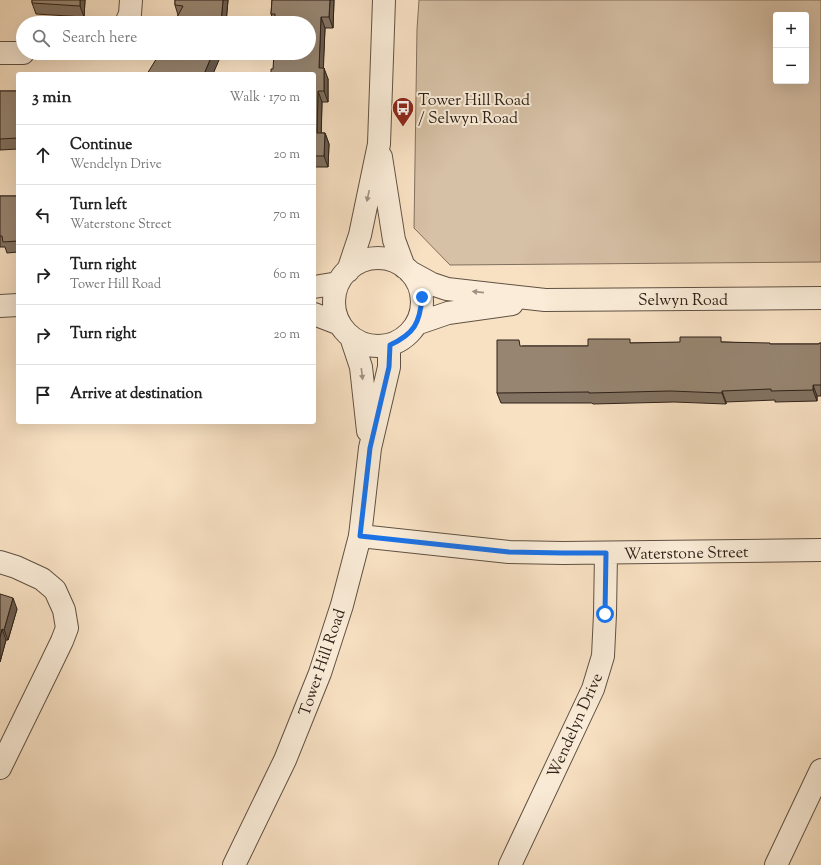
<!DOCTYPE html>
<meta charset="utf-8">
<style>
:root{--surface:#fff;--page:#f6f6f6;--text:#222;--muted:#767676;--line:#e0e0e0}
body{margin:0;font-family:"Sorts Mill Goudy",serif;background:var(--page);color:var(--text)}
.controls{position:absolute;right:12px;top:12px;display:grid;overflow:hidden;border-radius:4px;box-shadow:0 4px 16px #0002}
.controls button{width:36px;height:36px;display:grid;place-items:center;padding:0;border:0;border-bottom:1px solid var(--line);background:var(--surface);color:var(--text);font:20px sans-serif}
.stop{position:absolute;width:12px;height:12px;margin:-9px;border:3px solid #1a73e8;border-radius:50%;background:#fff}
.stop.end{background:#1a73e8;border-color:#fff;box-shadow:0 1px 4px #0008}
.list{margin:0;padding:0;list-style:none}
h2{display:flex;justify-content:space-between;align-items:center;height:52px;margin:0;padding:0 16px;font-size:17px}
h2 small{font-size:13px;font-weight:400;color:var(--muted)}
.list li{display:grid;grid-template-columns:26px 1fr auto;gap:12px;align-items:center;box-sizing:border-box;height:60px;padding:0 16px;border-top:1px solid var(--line)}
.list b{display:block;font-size:15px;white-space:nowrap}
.list p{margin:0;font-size:13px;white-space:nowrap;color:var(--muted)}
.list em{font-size:13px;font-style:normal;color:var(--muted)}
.icon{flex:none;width:22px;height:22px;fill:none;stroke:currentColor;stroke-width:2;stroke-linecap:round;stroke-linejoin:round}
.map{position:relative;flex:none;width:821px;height:865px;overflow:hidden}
.search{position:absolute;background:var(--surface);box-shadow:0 4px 16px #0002;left:16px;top:16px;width:300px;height:44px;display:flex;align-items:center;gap:10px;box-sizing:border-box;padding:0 14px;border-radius:22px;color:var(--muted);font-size:15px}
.panel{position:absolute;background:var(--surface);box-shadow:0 4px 16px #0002;left:16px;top:72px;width:300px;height:352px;border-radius:4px}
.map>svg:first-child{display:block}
</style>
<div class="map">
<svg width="821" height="865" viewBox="0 0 821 865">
<rect width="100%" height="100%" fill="#f8e1c3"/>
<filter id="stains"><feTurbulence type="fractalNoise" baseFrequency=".005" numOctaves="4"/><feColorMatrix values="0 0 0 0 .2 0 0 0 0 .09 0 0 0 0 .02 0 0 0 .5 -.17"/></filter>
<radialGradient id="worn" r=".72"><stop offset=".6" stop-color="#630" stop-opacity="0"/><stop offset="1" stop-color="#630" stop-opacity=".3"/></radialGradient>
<!-- green -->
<path fill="#d6c0a6" stroke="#82705f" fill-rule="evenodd" d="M 419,0 L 821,0 L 821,262 L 450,265 L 414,228 L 417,29 ZM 776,15 L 806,15 L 806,81 L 776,81 Z"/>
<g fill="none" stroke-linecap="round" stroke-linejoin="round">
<!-- minor casing -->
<g stroke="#605143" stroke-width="24">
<path id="minor" d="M 126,23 L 130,14 L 131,0
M 0,53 L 23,53
M 360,536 L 509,552 L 563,553 L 821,550
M 0,562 L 16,567 L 42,579 L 55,590 L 64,610 L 67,628 L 62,641 L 48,670 L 0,768
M 510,865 L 593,689 L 603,656 L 605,614 L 606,553
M 776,865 L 821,770"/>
</g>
<!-- tertiary casing -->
<g stroke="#605143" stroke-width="24">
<path id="tertiary" d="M 381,157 L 394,240 L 404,267
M334 302a44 44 0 1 1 88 0a44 44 0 1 1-88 0Z
M 348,271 L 360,235 L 379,144 L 384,0
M 410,272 L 432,284 L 447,289 L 545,300 L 821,298
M 314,287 L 338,283
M 0,306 L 18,305
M 314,314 L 340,324
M 416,324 L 448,313 L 512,304
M 351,337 L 361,367 L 368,431
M 234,865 L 285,760 L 320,673 L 342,605 L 360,536 L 370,448 L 389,367 L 389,345"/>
</g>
<!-- minor -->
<use href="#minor" stroke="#faecd8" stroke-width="22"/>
<!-- tertiary -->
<use href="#tertiary" stroke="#faecd8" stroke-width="22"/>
</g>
<!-- wall -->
<path fill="#827261" stroke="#2e2118" d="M 32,0 L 85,0 L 84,17 L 36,14 L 32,3 Z
M 175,0 L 228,0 L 226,23 L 174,23 L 178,15 L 175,5 Z
M 272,0 L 334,0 L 333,28 L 325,28 L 323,68 L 328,79 L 328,102 L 322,102 L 321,133 L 325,133 L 329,144 L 328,167 L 314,167 L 314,74 L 273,69 L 309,23 L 274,23 L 271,14 Z
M 0,91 L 18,91 L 18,149 L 0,150 Z
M 0,196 L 18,196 L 18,252 L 7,253 L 5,247 L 0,247 Z
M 723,342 L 770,344 L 819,344 L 821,343 L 821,396 L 817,396 L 817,401 L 775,402 L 775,400 L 726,402 L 726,404 L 674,402 L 593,404 L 592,403 L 501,403 L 497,393 L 522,346 L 588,346 L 631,343 Z
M 0,594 L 17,609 L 8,640 L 6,640 L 0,662 Z"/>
<!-- shaded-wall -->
<path fill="#6a5d4f" stroke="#2e2118" d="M 80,0 L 85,0 L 84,17 L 80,6 Z
M 223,0 L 228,0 L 226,23 L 221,23 Z
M 330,0 L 334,0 L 333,28 L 329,17 Z
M 321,17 L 325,28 L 323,79 L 319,68 Z
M 213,53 L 222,53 L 213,74 L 204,74 Z
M 324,68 L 328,79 L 328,102 L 324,91 Z
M 318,91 L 322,102 L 321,144 L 317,133 Z
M 325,133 L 329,144 L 328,167 L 324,156 Z
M 813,385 L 817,396 L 817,401 L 813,390 Z
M 722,391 L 726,402 L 726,404 L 722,393 Z
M 13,598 L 17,609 L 8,640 L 4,630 Z
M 2,629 L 6,640 L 0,662 L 0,637 Z"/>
<!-- building -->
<path fill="#978571" stroke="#2e2118" d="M 32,0 L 80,0 L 80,6 L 32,3 Z
M 175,0 L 223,0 L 221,23 L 174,23 L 183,6 L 175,5 Z
M 272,0 L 330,0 L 329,17 L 321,17 L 319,68 L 324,68 L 324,91 L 318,91 L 317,133 L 325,133 L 324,156 L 314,156 L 314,74 L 271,74 L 271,69 L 273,69 L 274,53 L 309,53 L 309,23 L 275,23 L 275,14 L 271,14 Z
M 160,53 L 213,53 L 204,74 L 147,74 Z
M 0,91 L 18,91 L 18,138 L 0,139 Z
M 0,196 L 18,196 L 18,241 L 3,242 L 2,236 L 0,236 Z
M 680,337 L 721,337 L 721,342 L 770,343 L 770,344 L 819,344 L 819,343 L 821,343 L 821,385 L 813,385 L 813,390 L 771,391 L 771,389 L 722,391 L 722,393 L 670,391 L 589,393 L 589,392 L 497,393 L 497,340 L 519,340 L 520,346 L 588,346 L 588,339 L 630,339 L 630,343 L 680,342 Z
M 0,594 L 13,598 L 4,630 L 2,629 L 0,637 Z"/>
<!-- one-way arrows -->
<defs><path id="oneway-solid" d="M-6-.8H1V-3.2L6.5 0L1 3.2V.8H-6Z"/></defs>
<g fill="#9e9182">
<use href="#oneway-solid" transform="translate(368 196) rotate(102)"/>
<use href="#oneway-solid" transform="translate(478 292) rotate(-174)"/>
<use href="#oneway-solid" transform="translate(362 374) rotate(83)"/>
</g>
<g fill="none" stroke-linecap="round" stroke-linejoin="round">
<!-- route -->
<path stroke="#1a73e8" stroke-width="5" d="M 422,297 C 420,323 414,334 390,345 L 389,367 L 370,448 L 360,536 L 509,552 L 563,553 L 606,553 L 605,614"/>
</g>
<!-- icons -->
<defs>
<g id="bus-pin" transform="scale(1.15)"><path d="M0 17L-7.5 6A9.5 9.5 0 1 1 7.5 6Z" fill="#8f2418" stroke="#faecd8"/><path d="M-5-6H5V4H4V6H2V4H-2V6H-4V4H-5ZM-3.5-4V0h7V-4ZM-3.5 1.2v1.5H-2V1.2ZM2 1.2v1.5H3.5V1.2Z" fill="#fff"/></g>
</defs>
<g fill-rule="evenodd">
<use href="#bus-pin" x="403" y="108"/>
</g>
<g text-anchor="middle" stroke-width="4" stroke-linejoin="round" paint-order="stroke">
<!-- poi labels -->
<g font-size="16" fill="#2e2118" stroke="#faecd8" text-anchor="start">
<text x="418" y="105">Tower Hill Road<tspan x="418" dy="18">/ Selwyn Road</tspan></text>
</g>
<!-- street labels -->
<g font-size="16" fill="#2e2118" stroke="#faecd8">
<text x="683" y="305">Selwyn Road</text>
<text transform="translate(686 552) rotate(-1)" y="6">Waterstone Street</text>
<text transform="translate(321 662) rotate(-71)" y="6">Tower Hill Road</text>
<text transform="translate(574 725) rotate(-66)" y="6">Wendelyn Drive</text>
</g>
</g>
<rect width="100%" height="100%" filter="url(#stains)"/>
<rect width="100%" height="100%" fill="url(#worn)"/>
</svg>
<div class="controls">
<button>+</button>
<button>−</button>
</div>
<div class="stop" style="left:605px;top:614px"></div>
<div class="stop end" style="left:422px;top:297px"></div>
<div class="search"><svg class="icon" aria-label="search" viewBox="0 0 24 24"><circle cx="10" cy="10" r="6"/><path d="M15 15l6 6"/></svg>Search here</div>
<section class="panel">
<h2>3 min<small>Walk · 170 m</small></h2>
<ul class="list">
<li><svg class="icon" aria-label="ahead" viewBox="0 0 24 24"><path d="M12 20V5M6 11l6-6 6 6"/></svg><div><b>Continue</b><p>Wendelyn Drive</p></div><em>20 m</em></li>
<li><svg class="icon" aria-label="left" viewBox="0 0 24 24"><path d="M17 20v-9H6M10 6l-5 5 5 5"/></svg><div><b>Turn left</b><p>Waterstone Street</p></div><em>70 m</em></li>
<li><svg class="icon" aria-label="right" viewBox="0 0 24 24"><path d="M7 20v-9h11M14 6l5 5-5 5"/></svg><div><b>Turn right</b><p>Tower Hill Road</p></div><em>60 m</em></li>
<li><svg class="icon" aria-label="right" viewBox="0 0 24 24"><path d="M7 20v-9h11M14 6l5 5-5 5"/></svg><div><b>Turn right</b></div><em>20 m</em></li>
<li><svg class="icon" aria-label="arrive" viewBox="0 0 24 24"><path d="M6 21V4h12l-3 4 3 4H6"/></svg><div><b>Arrive at destination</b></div></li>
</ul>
</section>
</div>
